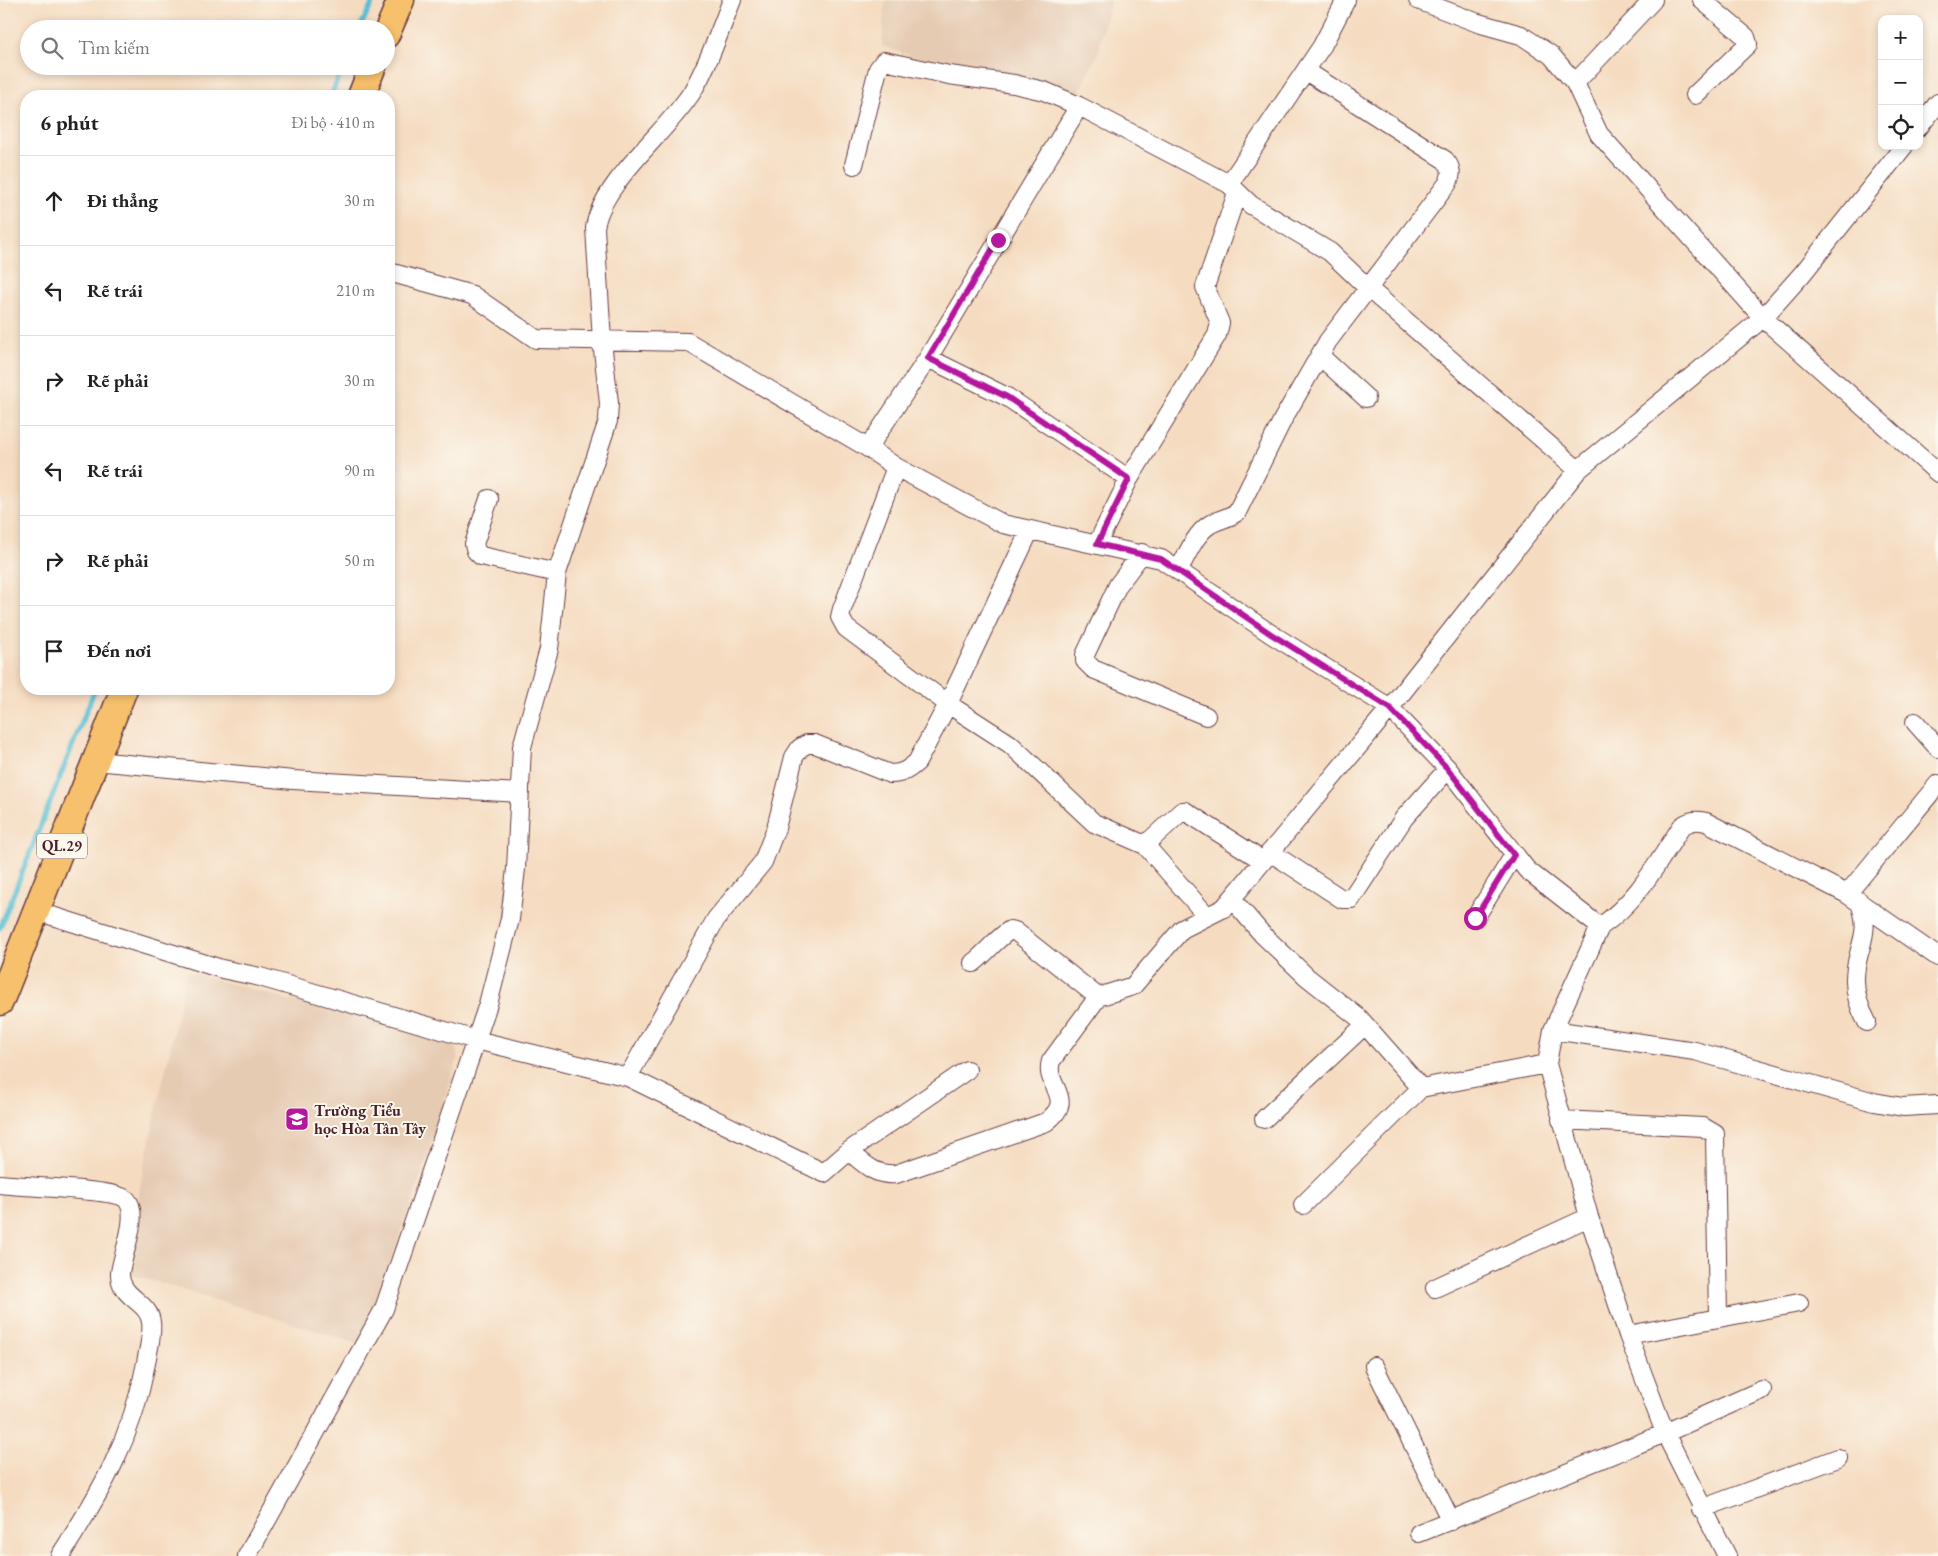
<!DOCTYPE html>
<html lang="vi">
<meta charset="utf-8">
<style>
:root{--surface:#fff;--page:#f6f6f6;--text:#222;--muted:#767676;--line:#e0e0e0}
body{margin:0;font-family:"EB Garamond",serif;background:var(--page);color:var(--text)}
.controls{position:absolute;right:15px;top:15px;display:grid;overflow:hidden;border-radius:10px;box-shadow:0 2px 8px #0003}
.controls button{width:45px;height:45px;display:grid;place-items:center;padding:0;border:0;border-bottom:1px solid var(--line);background:var(--surface);color:var(--text);font:25px sans-serif}
.stop{position:absolute;width:15px;height:15px;margin:-11px;border:4px solid #b5179e;border-radius:50%;background:#fff}
.stop.end{background:#b5179e;border-color:#fff;box-shadow:0 1px 5px #0008}
.list{margin:0;padding:0;list-style:none}
h2{display:flex;justify-content:space-between;align-items:center;height:65px;margin:0;padding:0 20px;font-size:21px}
h2 small{font-size:16px;font-weight:400;color:var(--muted)}
.list li{display:grid;grid-template-columns:32px 1fr auto;gap:15px;align-items:center;box-sizing:border-box;height:90px;padding:0 20px;border-top:1px solid var(--line)}
.list b{display:block;font-size:19px;white-space:nowrap}
.list em{font-size:16px;font-style:normal;color:var(--muted)}
.icon{flex:none;width:28px;height:28px;fill:none;stroke:currentColor;stroke-width:2;stroke-linecap:round;stroke-linejoin:round}
.map{position:relative;flex:none;width:1938px;height:1556px;overflow:hidden}
.search{position:absolute;background:var(--surface);box-shadow:0 2px 8px #0003;left:20px;top:20px;width:375px;height:55px;display:flex;align-items:center;gap:12px;box-sizing:border-box;padding:0 18px;border-radius:28px;color:var(--muted);font-size:19px}
.panel{position:absolute;background:var(--surface);box-shadow:0 2px 8px #0003;left:20px;top:90px;width:375px;height:605px;border-radius:20px}
.map>svg:first-child{display:block}
</style>
<div class="map">
<svg width="1938" height="1556" viewBox="0 0 1938 1556">
<rect width="100%" height="100%" fill="#fbf7ec"/>
<filter id="ink" filterUnits="userSpaceOnUse"><feTurbulence type="fractalNoise" baseFrequency=".02" numOctaves="2"/><feDisplacementMap in="SourceGraphic" scale="10" xChannelSelector="R" yChannelSelector="G"/><feConvolveMatrix kernelMatrix="1 2 1 2 8 2 1 2 1" color-interpolation-filters="sRGB"/></filter>
<filter id="wash" filterUnits="userSpaceOnUse"><feTurbulence type="fractalNoise" baseFrequency=".0096" numOctaves="4" result="noise"/><feDisplacementMap in="SourceGraphic" scale="20" xChannelSelector="R" yChannelSelector="G"/><feGaussianBlur stdDeviation="1.12" result="paint"/><feColorMatrix in="noise" values="0 0 0 0 0 0 0 0 0 0 0 0 0 0 0 0 0 1.4 0 .05"/><feComposite in="paint" operator="in"/></filter>
<g filter="url(#wash)">
<rect width="100%" height="100%" fill="#f5dcc1"/>
<!-- built -->
<path fill="#e6cbb3" d="M 885,0 L 1110,0 L 1098,53 L 1076,99 L 1024,76 L 947,68 L 882,46 Z
M 187,972 L 455,1044 L 458,1058 L 415,1195 L 360,1344 L 127,1273 L 141,1180 Z"/>
<g fill="none" stroke-linecap="round" stroke-linejoin="round">
<!-- stream -->
<path stroke="#59bfd6" stroke-width="5" d="M 359,29 L 374,0
M 331,96 L 343,66
M 0,928 L 95,689"/>
</g>
</g>
<g filter="url(#ink)">
<g fill="none" stroke-linecap="round" stroke-linejoin="round">
<!-- minor casing -->
<g stroke="#643b42" stroke-width="20">
<path id="minor" d="M 1418,0 L 1478,23 L 1521,35 L 1551,55 L 1575,83 L 1599,134 L 1763,318 L 1938,473
M 1575,83 L 1653,0
M 1695,95 L 1748,44 L 1746,37 L 1702,0
M 1919,127 L 1938,103
M 854,165 L 878,69 L 884,61 L 949,75 L 1014,84 L 1044,91 L 1079,106 L 1229,184 L 1251,205 L 1330,252 L 1369,289 L 1578,470
M 1229,184 L 1322,46 L 1346,0
M 389,272 L 472,295 L 536,339 L 688,342 L 868,448 L 896,467 L 1003,524 L 1161,559 L 1271,634 L 1390,708 L 1448,769 L 1527,870 L 1600,927 L 1553,1030 L 1547,1064 L 1589,1217 L 1628,1335 L 1665,1433 L 1727,1556
M 1320,356 L 1366,398
M 928,358 L 1007,397 L 1129,479
M 868,448 L 928,358 L 1079,106
M 896,467 L 842,609 L 840,617 L 846,628 L 948,704 L 1010,744 L 1094,823 L 1145,845 L 1207,916
M 489,499 L 474,544 L 476,551 L 481,556 L 557,573
M 1097,544 L 1129,479 L 1217,335 L 1220,323 L 1205,287 L 1237,193
M 1142,553 L 1118,585 L 1085,655 L 1085,661 L 1093,669 L 1206,716
M 1178,571 C 1186,557 1195,534 1209,525 C 1218,519 1228,519 1237,512 L 1283,419 L 1328,341 L 1448,183 C 1452,174 1452,168 1445,160 L 1306,71
M 1915,722 L 1938,748
M 96,761 L 293,780 L 520,793
M 1145,845 L 1182,811 L 1185,811 L 1263,861
M 1270,852 L 1342,899 L 1351,899 L 1404,818 L 1448,769
M 1847,894 L 1938,784
M 1232,899 L 1262,934 L 1307,977 L 1359,1018 L 1421,1088
M 1859,901 C 1874,935 1854,949 1855,981 C 1855,996 1860,1009 1867,1022
M 36,911 L 222,969 L 260,977 L 476,1040 L 488,1004 L 510,919 L 516,869 L 522,747 L 549,649 L 557,573 L 608,421 L 609,403 L 602,341 L 595,228 C 601,183 667,132 692,92 C 709,63 720,30 732,0
M 1475,918 L 1514,855
M 1600,927 C 1639,899 1656,865 1682,826 C 1691,820 1697,820 1706,822 L 1847,894 L 1938,957
M 973,963 C 986,953 996,939 1010,930 L 1015,931 L 1098,997
M 1553,1030 L 1695,1051 L 1874,1102 L 1903,1107 L 1938,1105
M 628,1077 L 716,919 L 763,862 L 776,828 L 794,757 L 800,748 L 807,744 L 815,744 L 890,774 C 902,774 908,770 917,762 L 948,704 L 1030,530
M 1264,1119 L 1365,1025
M 1561,1120 L 1703,1127 L 1715,1134 L 1718,1318
M 849,1151 C 864,1164 875,1176 896,1174 L 1046,1122 C 1078,1098 1043,1086 1051,1061 L 1098,997 L 1133,986 L 1182,929 L 1224,908 L 1390,708 L 1578,470 L 1763,318 L 1803,273 L 1904,146
M 0,1184 C 21,1187 118,1189 127,1200 C 140,1215 122,1255 120,1273 C 119,1298 149,1301 151,1322 C 153,1335 148,1350 146,1363 C 132,1439 101,1492 60,1556
M 1303,1205 L 1421,1088 L 1547,1064
M 1435,1288 L 1589,1217
M 1628,1335 L 1799,1303
M 1374,1366 L 1451,1521
M 1701,1509 L 1838,1458
M 1419,1533 L 1665,1433 L 1762,1390
M 247,1556 L 384,1309 L 476,1040 L 628,1077 L 824,1173 L 849,1151 L 967,1070"/>
</g>
<!-- highway casing -->
<g stroke="#643b42" stroke-width="29">
<path id="highway" d="M 386,35 L 401,0
M 361,96 L 373,66
M 0,1002 L 124,689"/>
</g>
<!-- minor -->
<use href="#minor" stroke="#fff" stroke-width="18"/>
<!-- highway -->
<use href="#highway" stroke="#f7c06c" stroke-width="26"/>
</g>
</g>
<g fill="none" stroke-linecap="round" stroke-linejoin="round" filter="url(#ink)">
<!-- route -->
<path stroke="#b5179e" stroke-width="6" d="M 998,240 L 928,358 L 1007,397 L 1129,479 L 1097,544 L 1161,559 L 1271,634 L 1390,708 L 1448,769 L 1514,855 L 1475,918"/>
</g>
<!-- icons -->
<defs>
<g id="school-square" transform="scale(1.25)"><rect x="-9" y="-9" width="18" height="18" rx="4" fill="#b5179e" stroke="#fbf7ec"/><path d="M0-5L7-2L0 1L-7-2ZM-4 1L0 2.5L4 1V4Q0 6-4 4Z" fill="#fff"/></g>
</defs>
<g fill-rule="evenodd">
<use href="#school-square" x="297" y="1119"/>
</g>
<g text-anchor="middle" stroke-width="4" stroke-linejoin="round" paint-order="stroke">
<!-- shield labels -->
<rect fill="#fbf7ec" stroke="#7f6065" stroke-width="1" x="37" y="833.5" width="50" height="25" rx="4"/>
<g font-size="15" font-weight="bold" fill="#4a1f2b">
<text x="62" y="851">QL.29</text>
</g>
<!-- poi labels -->
<g font-size="16" font-weight="bold" fill="#4a1f2b" stroke="#fbf7ec" text-anchor="start">
<text x="314" y="1116">Trường Tiểu<tspan x="314" dy="18">học Hòa Tân Tây</tspan></text>
</g>
</g>
</svg>
<div class="controls">
<button>+</button>
<button>−</button>
<button><svg class="icon" aria-label="locate" viewBox="0 0 24 24"><circle cx="12" cy="12" r="6"/><path d="M12 2v4M12 18v4M2 12h4M18 12h4"/></svg></button>
</div>
<div class="stop" style="left:1475px;top:918px"></div>
<div class="stop end" style="left:998px;top:240px"></div>
<div class="search"><svg class="icon" aria-label="search" viewBox="0 0 24 24"><circle cx="10" cy="10" r="6"/><path d="M15 15l6 6"/></svg>Tìm kiếm</div>
<section class="panel">
<h2>6 phút<small>Đi bộ · 410 m</small></h2>
<ul class="list">
<li><svg class="icon" aria-label="ahead" viewBox="0 0 24 24"><path d="M12 20V5M6 11l6-6 6 6"/></svg><div><b>Đi thẳng</b></div><em>30 m</em></li>
<li><svg class="icon" aria-label="left" viewBox="0 0 24 24"><path d="M17 20v-9H6M10 6l-5 5 5 5"/></svg><div><b>Rẽ trái</b></div><em>210 m</em></li>
<li><svg class="icon" aria-label="right" viewBox="0 0 24 24"><path d="M7 20v-9h11M14 6l5 5-5 5"/></svg><div><b>Rẽ phải</b></div><em>30 m</em></li>
<li><svg class="icon" aria-label="left" viewBox="0 0 24 24"><path d="M17 20v-9H6M10 6l-5 5 5 5"/></svg><div><b>Rẽ trái</b></div><em>90 m</em></li>
<li><svg class="icon" aria-label="right" viewBox="0 0 24 24"><path d="M7 20v-9h11M14 6l5 5-5 5"/></svg><div><b>Rẽ phải</b></div><em>50 m</em></li>
<li><svg class="icon" aria-label="arrive" viewBox="0 0 24 24"><path d="M6 21V4h12l-3 4 3 4H6"/></svg><div><b>Đến nơi</b></div></li>
</ul>
</section>
</div>
